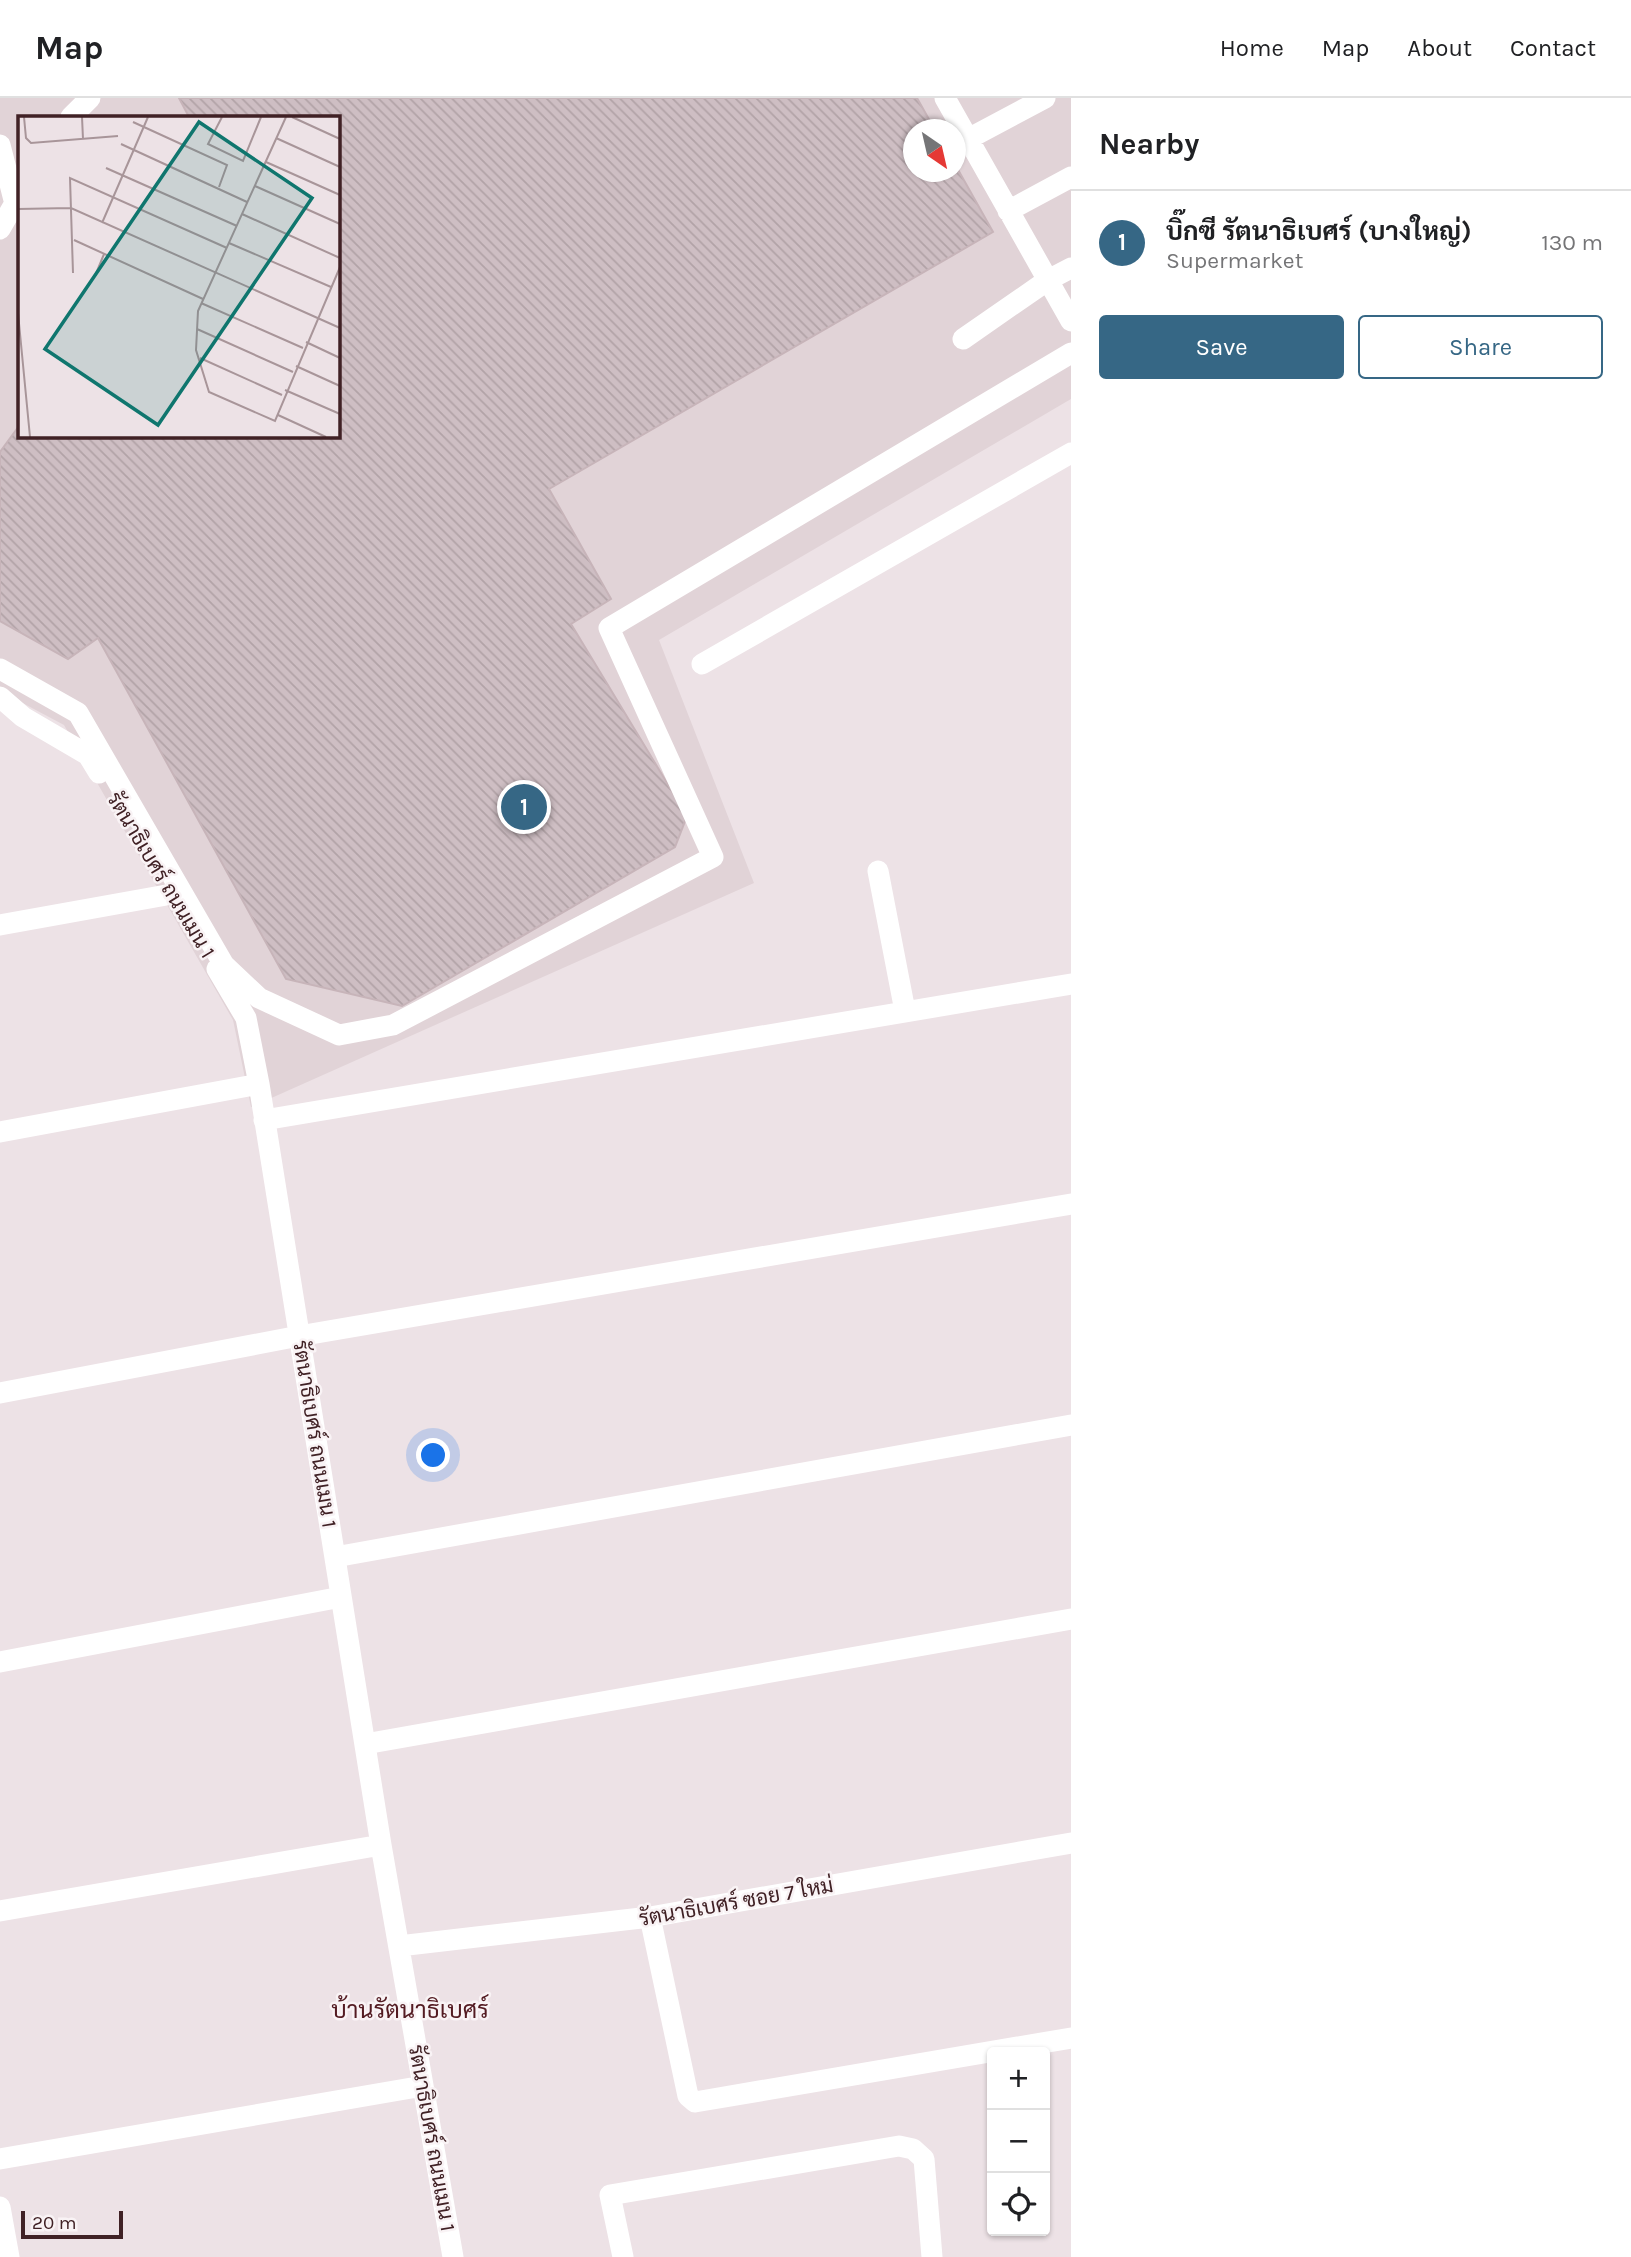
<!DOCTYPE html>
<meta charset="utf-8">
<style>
:root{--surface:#fff;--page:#f6f6f6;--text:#202124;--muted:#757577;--line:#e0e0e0;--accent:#366785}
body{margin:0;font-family:Karla,Sarabun,sans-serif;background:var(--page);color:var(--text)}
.controls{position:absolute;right:21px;bottom:21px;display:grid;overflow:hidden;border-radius:7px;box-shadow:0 2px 5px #0004}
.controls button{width:63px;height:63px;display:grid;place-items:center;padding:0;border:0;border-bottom:2px solid var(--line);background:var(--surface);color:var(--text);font:35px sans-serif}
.compass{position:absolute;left:903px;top:21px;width:63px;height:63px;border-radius:50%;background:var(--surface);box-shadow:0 2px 5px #0004;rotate:146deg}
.scale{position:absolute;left:21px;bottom:18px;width:102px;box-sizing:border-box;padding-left:7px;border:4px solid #402125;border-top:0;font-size:19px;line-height:24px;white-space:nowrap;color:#402125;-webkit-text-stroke:5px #f9f3f5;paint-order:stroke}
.you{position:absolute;left:434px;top:1358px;width:24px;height:24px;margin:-18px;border:5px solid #fff;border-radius:50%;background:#1a73e8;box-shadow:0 0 0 10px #1a73e833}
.badge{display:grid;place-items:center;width:46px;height:46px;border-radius:50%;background:var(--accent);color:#fff;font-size:23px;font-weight:700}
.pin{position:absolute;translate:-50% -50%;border:4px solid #fff;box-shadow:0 2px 7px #0006}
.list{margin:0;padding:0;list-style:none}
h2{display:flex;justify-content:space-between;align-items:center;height:91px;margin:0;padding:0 28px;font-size:30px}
h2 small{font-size:23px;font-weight:400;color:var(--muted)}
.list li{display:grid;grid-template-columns:46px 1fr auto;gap:21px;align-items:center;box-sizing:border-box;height:105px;padding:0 28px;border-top:2px solid var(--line)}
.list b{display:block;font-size:26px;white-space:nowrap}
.list p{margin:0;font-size:23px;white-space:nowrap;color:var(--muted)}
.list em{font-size:23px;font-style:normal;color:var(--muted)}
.actions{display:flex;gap:14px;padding:21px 28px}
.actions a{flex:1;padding:16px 0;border:2px solid var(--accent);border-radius:7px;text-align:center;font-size:24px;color:var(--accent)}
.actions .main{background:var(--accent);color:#fff}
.icon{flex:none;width:38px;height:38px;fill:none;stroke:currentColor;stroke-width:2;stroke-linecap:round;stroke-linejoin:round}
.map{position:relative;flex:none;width:1071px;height:2159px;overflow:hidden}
header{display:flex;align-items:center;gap:42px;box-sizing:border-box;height:98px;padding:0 35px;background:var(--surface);border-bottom:2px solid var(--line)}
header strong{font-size:33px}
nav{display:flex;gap:38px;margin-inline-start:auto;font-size:24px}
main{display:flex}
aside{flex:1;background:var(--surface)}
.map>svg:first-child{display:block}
</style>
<header>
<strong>Map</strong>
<nav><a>Home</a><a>Map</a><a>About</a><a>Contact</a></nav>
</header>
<main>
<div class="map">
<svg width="1071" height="2159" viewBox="0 0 1071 2159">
<defs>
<pattern id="building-back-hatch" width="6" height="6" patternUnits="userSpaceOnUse" patternTransform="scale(1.75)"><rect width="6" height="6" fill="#cebec3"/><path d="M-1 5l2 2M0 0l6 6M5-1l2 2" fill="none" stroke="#b2a3a7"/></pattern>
</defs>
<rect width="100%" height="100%" fill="#ede2e6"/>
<!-- built -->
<path fill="#e1d3d7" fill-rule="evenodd" d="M 0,0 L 1071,0 L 1071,301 L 659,542 L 754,785 L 251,1009 L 233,922 L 64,627 L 0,593 ZM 19,19 L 338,19 L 338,338 L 19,338 ZM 914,32 L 956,32 L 956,74 L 914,74 Z"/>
<!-- building -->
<path fill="url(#building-back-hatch)" stroke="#c7b4b9" stroke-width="2" d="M 179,0 L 917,0 L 935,32 L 914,32 L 914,74 L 956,74 L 956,68 L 993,134 L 549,391 L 611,501 L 571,526 L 687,718 L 675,749 L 402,908 L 286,881 L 98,540 L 68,561 L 0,523 L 0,354 L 19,328 L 19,338 L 338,338 L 338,19 L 189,19 Z"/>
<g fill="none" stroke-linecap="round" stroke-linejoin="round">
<!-- minor -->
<path stroke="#fff" stroke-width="21" d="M 945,0 L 1071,223
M 71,19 L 90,0
M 968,41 L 1045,0
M 0,47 L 15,106
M 1008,113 L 1071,79
M 0,131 L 19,98
M 963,241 L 1048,182 L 1071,170
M 702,566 L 1071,355
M 0,571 L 78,615 L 224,867 L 259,900 L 339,937 L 393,927 L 713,759 L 609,530 L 1071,255
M 0,599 L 23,619 L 88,657 L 99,675
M 878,773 L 905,913
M 0,827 L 172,796
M 217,871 L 246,920 L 259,986 L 381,1747 L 453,2159
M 264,1022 L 1071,886
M 0,1034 L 259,986
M 0,1295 L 299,1238 L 1071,1106
M 335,1459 L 1071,1327
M 0,1564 L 341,1499
M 365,1646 L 1071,1521
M 0,1813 L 381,1747
M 650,1819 L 688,1998 L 695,2004 L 1071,1940
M 399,1848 L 650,1819 L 1071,1745
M 0,2061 L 423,1988
M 0,2109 L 9,2159
M 623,2159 L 610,2097 L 899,2048 L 913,2051 L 924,2061 L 932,2159"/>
</g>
<g text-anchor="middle" stroke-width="5" stroke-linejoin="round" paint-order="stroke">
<!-- street labels -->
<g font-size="21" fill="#402125" stroke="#f9f3f5">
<text transform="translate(161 777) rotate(59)" y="7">รัตนาธิเบศร์ ถนนเมน 1</text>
<text transform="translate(315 1336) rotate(81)" y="7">รัตนาธิเบศร์ ถนนเมน 1</text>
<text transform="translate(736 1804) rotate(-10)" y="7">รัตนาธิเบศร์ ซอย 7 ใหม่</text>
<text transform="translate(432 2040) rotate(80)" y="7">รัตนาธิเบศร์ ถนนเมน 1</text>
</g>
<!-- quarter labels -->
<g font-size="24" fill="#531b22" stroke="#f9f3f5">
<text x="410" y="1920">บ้านรัตนาธิเบศร์</text>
</g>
</g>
<!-- overview -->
<g transform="translate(18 18)">
<rect width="322" height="322" fill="#ede2e6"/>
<path fill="none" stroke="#a89599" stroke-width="2" d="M 6,1 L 8,22 L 13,27 L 100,20M 64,1 L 65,23M 204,1 L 190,28 L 225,45 L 243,1M 268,1 L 180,195 L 178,234 L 191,276 L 257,305 L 322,151M 274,1 L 322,23M 115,6 L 209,49 L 201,71M 258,22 L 322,51M 103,28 L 229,86M 248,46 L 322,79M 88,52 L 219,110M 237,70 L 322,108M 0,93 L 53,92 L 322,212M 224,98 L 322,142M 84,107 L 130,1M 56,124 L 185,183M 211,127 L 313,171M 55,157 L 52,62 L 209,132M 77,160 L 86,138M 183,187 L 285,232M 0,197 L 12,321M 179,213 L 275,256M 288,226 L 322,242M 182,242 L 264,279M 278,250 L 322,270M 267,274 L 322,298M 260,299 L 308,321"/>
<path fill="#0f766e" fill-opacity="0.15" stroke="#0f766e" stroke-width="3.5" d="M 181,6 L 294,82 L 140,309 L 27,233 Z"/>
<rect width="322" height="322" fill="none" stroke="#402125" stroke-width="3.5"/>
</g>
</svg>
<div class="controls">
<button>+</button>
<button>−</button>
<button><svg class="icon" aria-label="locate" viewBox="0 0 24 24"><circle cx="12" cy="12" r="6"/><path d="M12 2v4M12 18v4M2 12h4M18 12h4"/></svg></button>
</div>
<svg class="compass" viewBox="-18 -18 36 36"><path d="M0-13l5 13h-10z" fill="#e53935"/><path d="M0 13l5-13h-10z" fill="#757577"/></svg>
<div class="scale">20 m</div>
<div class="you"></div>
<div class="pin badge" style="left:524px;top:709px">1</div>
</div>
<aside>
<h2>Nearby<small></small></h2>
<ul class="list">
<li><span class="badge">1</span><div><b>บิ๊กซี รัตนาธิเบศร์ (บางใหญ่)</b><p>Supermarket</p></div><em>130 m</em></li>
</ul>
<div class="actions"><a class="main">Save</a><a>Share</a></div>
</aside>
</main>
